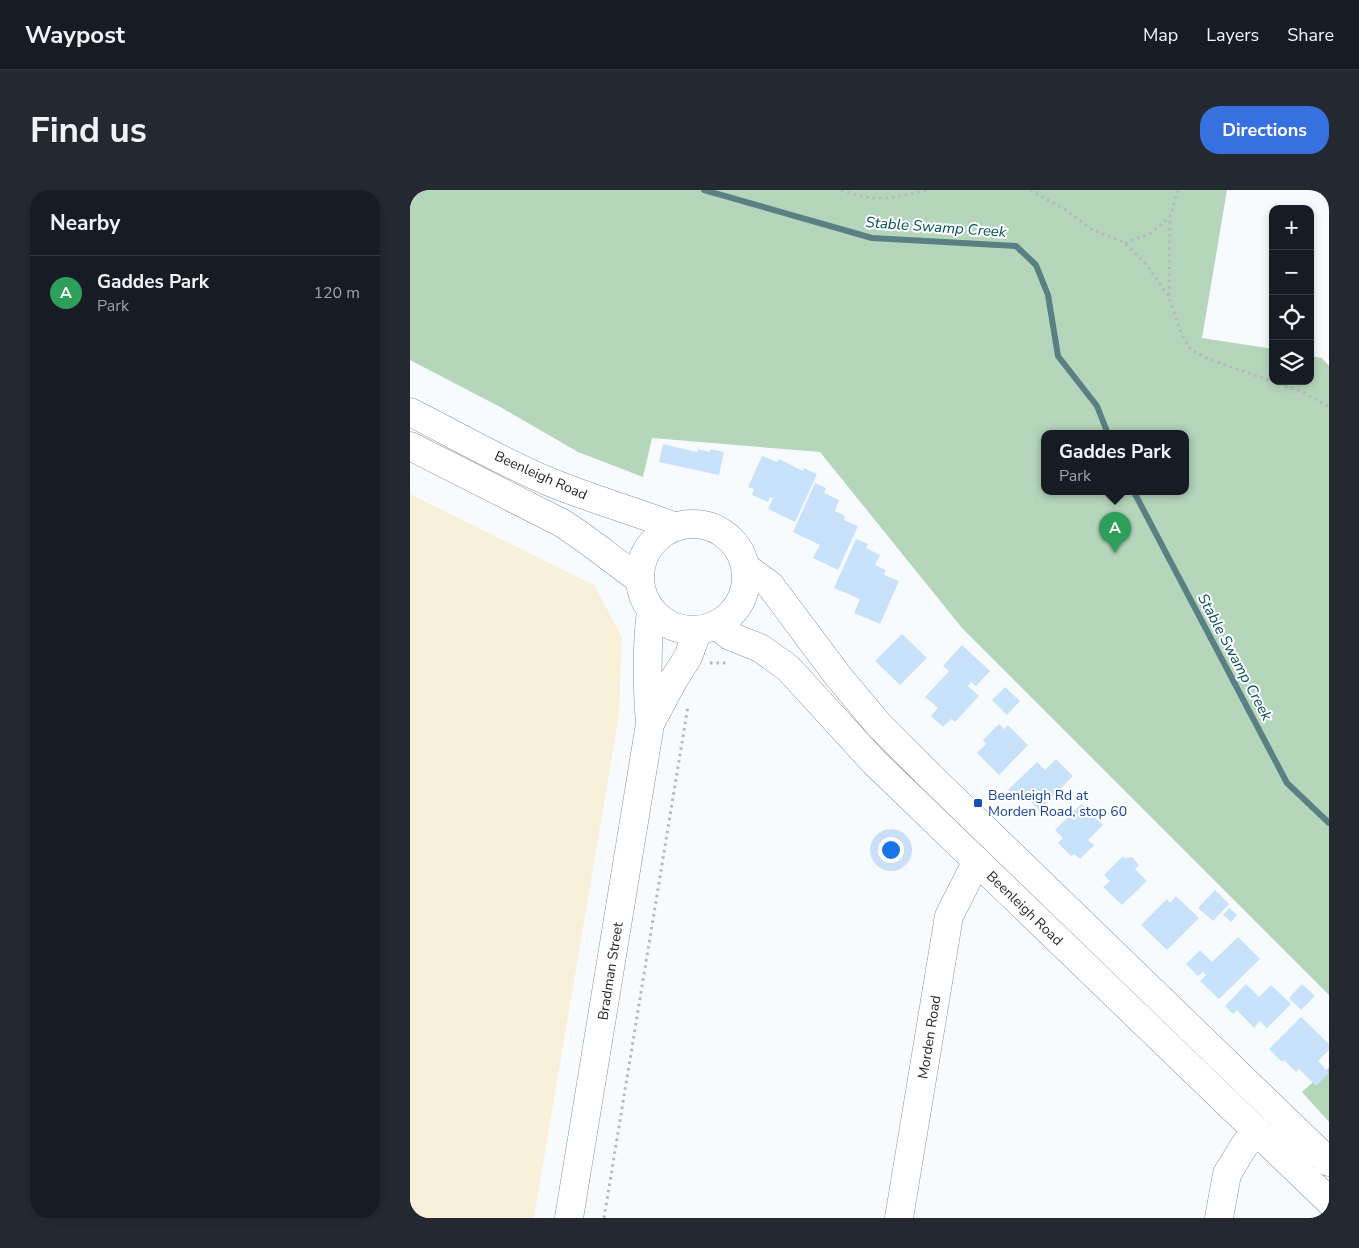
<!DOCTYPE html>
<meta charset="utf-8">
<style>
:root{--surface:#171b24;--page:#242831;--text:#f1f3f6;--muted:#9ea1a6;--line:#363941;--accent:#3770df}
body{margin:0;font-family:"Nunito Sans",sans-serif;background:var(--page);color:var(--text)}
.controls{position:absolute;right:15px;top:15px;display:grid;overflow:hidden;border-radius:10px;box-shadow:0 2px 8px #0003}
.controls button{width:45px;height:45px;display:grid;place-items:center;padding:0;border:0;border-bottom:1px solid var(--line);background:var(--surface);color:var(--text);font:25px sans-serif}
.you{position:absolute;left:480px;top:659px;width:18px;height:18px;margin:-12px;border:4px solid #fff;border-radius:50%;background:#1a73e8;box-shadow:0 0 0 8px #1a73e833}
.badge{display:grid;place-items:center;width:32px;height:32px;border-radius:50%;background:var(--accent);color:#fff;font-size:16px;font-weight:700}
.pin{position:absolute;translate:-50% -41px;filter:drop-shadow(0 1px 2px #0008)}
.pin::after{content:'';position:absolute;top:26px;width:18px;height:15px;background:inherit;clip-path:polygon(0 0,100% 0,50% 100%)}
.popup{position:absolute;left:631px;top:240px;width:148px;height:65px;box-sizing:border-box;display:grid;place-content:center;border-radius:10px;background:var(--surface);filter:drop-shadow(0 1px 4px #0005);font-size:16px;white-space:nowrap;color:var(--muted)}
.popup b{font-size:19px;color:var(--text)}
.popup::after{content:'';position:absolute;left:50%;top:100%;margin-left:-10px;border:10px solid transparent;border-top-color:var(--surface)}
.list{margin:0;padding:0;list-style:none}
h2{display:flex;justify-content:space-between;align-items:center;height:65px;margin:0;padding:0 20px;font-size:21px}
h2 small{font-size:16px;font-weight:400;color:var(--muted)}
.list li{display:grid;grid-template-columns:32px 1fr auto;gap:15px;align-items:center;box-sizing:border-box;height:75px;padding:0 20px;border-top:1px solid var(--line)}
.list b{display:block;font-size:19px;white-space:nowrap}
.list p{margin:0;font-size:16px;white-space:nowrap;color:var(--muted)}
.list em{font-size:16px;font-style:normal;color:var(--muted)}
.icon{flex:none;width:28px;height:28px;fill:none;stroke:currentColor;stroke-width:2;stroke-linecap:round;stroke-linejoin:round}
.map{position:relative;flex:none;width:919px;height:1028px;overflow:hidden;border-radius:20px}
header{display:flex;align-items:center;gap:30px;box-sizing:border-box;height:70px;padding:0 25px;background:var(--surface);border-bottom:1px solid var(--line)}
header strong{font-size:24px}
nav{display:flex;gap:28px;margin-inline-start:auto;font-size:18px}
.intro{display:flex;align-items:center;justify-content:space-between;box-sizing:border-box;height:120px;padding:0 30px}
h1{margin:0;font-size:35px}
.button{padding:12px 22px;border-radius:20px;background:var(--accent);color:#fff;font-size:18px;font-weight:700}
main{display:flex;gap:30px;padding:0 30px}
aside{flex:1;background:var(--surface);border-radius:20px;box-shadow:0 2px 8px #0003}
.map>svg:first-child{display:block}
</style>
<header>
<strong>Waypost</strong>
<nav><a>Map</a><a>Layers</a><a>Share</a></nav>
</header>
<div class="intro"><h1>Find us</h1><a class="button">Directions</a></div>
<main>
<aside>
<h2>Nearby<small></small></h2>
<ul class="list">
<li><span class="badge" style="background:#2e9e5b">A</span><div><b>Gaddes Park</b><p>Park</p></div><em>120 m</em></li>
</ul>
</aside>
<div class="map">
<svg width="919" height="1028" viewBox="0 0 919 1028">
<rect width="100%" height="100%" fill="#f8fbfe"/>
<!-- industrial -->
<path fill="#f9f0da" d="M 0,304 L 184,395 L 212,447 L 209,524 L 124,1028 L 0,1028 Z"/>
<!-- green -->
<path fill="#b6d6bc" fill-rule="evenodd" d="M 0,0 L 817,0 L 792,148 L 863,159 L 863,191 L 900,191 L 900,166 L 912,168 L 919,176 L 919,805 L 552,438 L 410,262 L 242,248 L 233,287 L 168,262 L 92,218 L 0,170 ZM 635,244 L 775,244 L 775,302 L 635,302 Z
M 919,878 L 919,932 L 892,902 Z"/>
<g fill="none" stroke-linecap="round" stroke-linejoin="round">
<!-- stream -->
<path stroke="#5a8084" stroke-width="6" d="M 294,0 L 462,48 L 606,56 L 626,75 L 638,105 L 648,166 L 687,216 L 698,244
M 724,302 L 877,593 L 919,633"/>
</g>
<!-- building -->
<path fill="#c9e2fc" d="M 253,254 L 287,262 L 288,259 L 300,262 L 300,259 L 314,262 L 309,285 L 249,272 Z
M 352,266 L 367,272 L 369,269 L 393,281 L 394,278 L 407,284 L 385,332 L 358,319 L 363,308 L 360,307 L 358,312 L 342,305 L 344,299 L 338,297 Z
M 405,293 L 416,298 L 414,303 L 429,310 L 425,321 L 435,326 L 434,330 L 448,336 L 428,380 L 403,368 L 410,355 L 383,342 Z
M 446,349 L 458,354 L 456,358 L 470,365 L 465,375 L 476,380 L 474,385 L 489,391 L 470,434 L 444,423 L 450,409 L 424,398 Z
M 492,444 L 517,468 L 490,495 L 465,471 Z
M 552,455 L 580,481 L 566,496 L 561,492 L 558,496 L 569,506 L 545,532 L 541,529 L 533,537 L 521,526 L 528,518 L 515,507 L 539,481 L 533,476 Z
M 595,497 L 610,511 L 597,525 L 582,510 Z
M 589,534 L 594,539 L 598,535 L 618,555 L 589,585 L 567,563 L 576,554 L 573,550 Z
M 646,569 L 663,586 L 629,620 L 615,606 L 610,611 L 598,600 L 627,572 L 635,580 Z
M 671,614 L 693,635 L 678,650 L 684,655 L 670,669 L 664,664 L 661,666 L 648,653 L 653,648 L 645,640 Z
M 713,666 L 715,668 L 722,667 L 729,675 L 725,679 L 737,691 L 712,715 L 693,697 L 700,691 L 694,685 Z
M 805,700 L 819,714 L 803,731 L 788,718 Z
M 766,706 L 789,728 L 757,760 L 731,735 L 757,709 L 760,713 Z
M 819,718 L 827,725 L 821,732 L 813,725 Z
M 828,747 L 850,769 L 809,809 L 790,791 L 796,785 L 793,782 L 788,786 L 776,774 L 790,760 L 802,772 Z
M 836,794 L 849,807 L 861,795 L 881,814 L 857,838 L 850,831 L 844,838 L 827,820 L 823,824 L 815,816 Z
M 892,794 L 905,806 L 891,820 L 879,808 Z
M 891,827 L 919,854 L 919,860 L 908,871 L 919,883 L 906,896 L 889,879 L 886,882 L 874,870 L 872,872 L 859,859 Z"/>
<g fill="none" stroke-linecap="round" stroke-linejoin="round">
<!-- minor casing -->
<g stroke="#8d9195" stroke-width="29">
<path id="minor" d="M 489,1028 L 539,726 L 567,671
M 809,1028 L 817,984 L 834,956 L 847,941"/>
</g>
<!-- major casing -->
<g stroke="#8d9195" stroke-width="29">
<path id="major" d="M 0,222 C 46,245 92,272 140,292 C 181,309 224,321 266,337
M 0,256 L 150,332 C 178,349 202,370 229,389
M230 387a53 53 0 1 1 106 0a53 53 0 1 1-106 0Z
M 335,377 L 360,395 L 428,486 L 469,535 L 522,588 L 919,972
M 306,435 L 320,446 L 350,458 L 378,478 L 464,572 L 919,1011
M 240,534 L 264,489 L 278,467 L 288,440
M 159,1028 L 240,534 C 237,496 236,459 241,421"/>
</g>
<!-- path -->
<path stroke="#b6b8bb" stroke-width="3" stroke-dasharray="2.5 4" stroke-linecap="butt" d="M 431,0 C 467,13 482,8 518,0
M 620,0 L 656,20 L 681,39 L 715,53 L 736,74 L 759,107
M 768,0 L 760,27 L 759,108 L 772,145 L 781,160 L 801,170 L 893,202 L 919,217
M 715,53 L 741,43 L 760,27
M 300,473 L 319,473
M 194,1028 L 278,516"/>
<!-- minor -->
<use href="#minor" stroke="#fff" stroke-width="28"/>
<!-- major -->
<use href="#major" stroke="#fff" stroke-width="28"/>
</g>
<!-- markers -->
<rect fill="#1a4fb4" stroke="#fff" stroke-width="2" x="563" y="608" width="10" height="10" rx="2.5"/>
<g text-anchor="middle" stroke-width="4" stroke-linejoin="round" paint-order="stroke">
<!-- street labels -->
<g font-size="14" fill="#1f2122" stroke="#fff">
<text transform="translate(131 285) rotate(24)" y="5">Beenleigh Road</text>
<text transform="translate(615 718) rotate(44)" y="5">Beenleigh Road</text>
<text transform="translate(200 781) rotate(-81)" y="5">Bradman Street</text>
<text transform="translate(519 847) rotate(-81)" y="5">Morden Road</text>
</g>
<!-- transit labels -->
<g font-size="14" fill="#164399" stroke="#fff" text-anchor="start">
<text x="578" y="610">Beenleigh Rd at<tspan x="578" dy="16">Morden Road, stop 60</tspan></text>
</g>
<!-- water labels -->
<g font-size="15" font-style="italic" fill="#005159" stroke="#fff">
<text transform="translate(526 37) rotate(4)" y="5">Stable Swamp Creek</text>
<text transform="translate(825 467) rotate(62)" y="5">Stable Swamp Creek</text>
</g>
</g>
</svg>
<div class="controls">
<button>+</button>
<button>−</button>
<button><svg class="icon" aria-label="locate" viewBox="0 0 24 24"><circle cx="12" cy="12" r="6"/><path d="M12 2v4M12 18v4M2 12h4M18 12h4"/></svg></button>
<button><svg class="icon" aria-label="layers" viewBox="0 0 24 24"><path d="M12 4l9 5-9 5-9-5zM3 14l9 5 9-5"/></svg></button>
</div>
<div class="you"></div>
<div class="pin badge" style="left:705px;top:363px;background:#2e9e5b">A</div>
<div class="popup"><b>Gaddes Park</b>Park</div>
</div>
</main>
